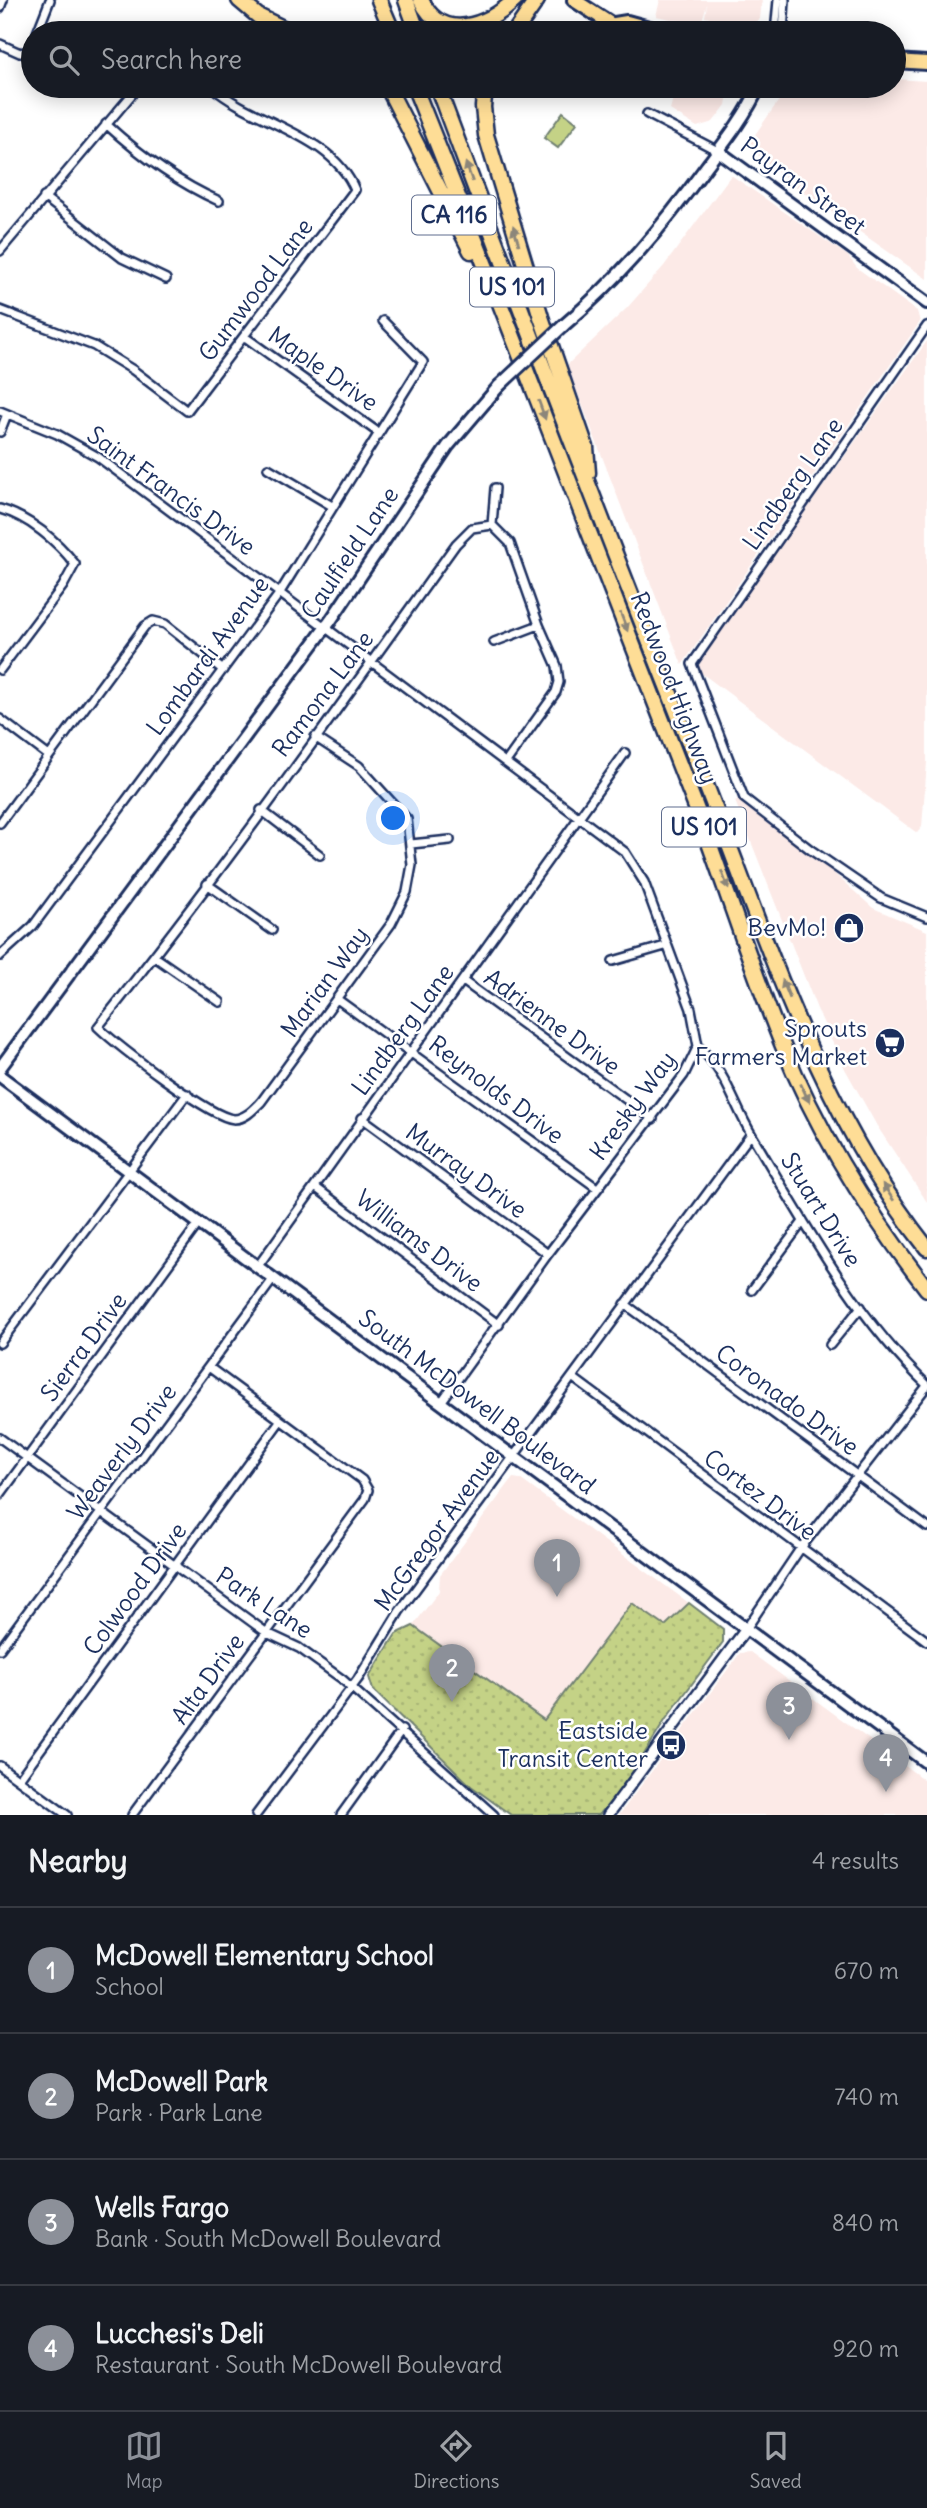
<!DOCTYPE html>
<meta charset="utf-8">
<style>
:root{--surface:#171b24;--page:#20242c;--text:#f1f3f6;--muted:#9ea1a6;--line:#363941;--accent:#8c9099}
body{margin:0;font-family:Delius,sans-serif;background:var(--page);color:var(--text)}
.you{position:absolute;left:394px;top:819px;width:24px;height:24px;margin:-18px;border:5px solid #fff;border-radius:50%;background:#1a73e8;box-shadow:0 0 0 10px #1a73e833}
.badge{display:grid;place-items:center;width:46px;height:46px;border-radius:50%;background:var(--accent);color:#fff;font-size:23px;font-weight:700}
.pin{position:absolute;translate:-50% -58px;filter:drop-shadow(0 2px 4px #0008)}
.pin::after{content:'';position:absolute;top:37px;width:24px;height:21px;background:inherit;clip-path:polygon(0 0,100% 0,50% 100%)}
.list{margin:0;padding:0;list-style:none}
h2{display:flex;justify-content:space-between;align-items:center;height:91px;margin:0;padding:0 28px;font-size:30px}
h2 small{font-size:23px;font-weight:400;color:var(--muted)}
.list li{display:grid;grid-template-columns:46px 1fr auto;gap:21px;align-items:center;box-sizing:border-box;height:126px;padding:0 28px;border-top:2px solid var(--line)}
.list b{display:block;font-size:26px;white-space:nowrap}
.list p{margin:0;font-size:23px;white-space:nowrap;color:var(--muted)}
.list em{font-size:23px;font-style:normal;color:var(--muted)}
.icon{flex:none;width:38px;height:38px;fill:none;stroke:currentColor;stroke-width:2;stroke-linecap:round;stroke-linejoin:round}
.map{position:relative;flex:none;width:927px;height:1815px;overflow:hidden}
.search{position:absolute;background:var(--surface);box-shadow:0 4px 18px #0003;left:21px;right:21px;top:21px;height:77px;display:flex;align-items:center;gap:18px;box-sizing:border-box;padding:0 24px;border-radius:38px;color:var(--muted);font-size:26px}
.sheet{height:595px;background:var(--surface)}
nav{display:flex;justify-content:space-around;align-items:center;box-sizing:border-box;height:98px;border-top:2px solid var(--line);background:var(--surface);font-size:19px;color:var(--muted)}
nav a{display:grid;justify-items:center;gap:4px}
nav .on{color:var(--accent)}
.map>svg:first-child{display:block}
</style>
<div class="map">
<svg width="927" height="1815" viewBox="0 0 927 1815">
<defs>
<pattern id="grass-dots" width="8" height="8" patternUnits="userSpaceOnUse" patternTransform="scale(1.75)"><rect width="8" height="8" fill="#c4d286"/><path d="M2 2h.1M6 6h.1" fill="none" stroke="#a8b576" stroke-width="1.8" stroke-linecap="round"/></pattern>
</defs>
<rect width="100%" height="100%" fill="#fff"/>
<filter id="ink" filterUnits="userSpaceOnUse"><feTurbulence type="fractalNoise" baseFrequency=".0143" numOctaves="2"/><feDisplacementMap in="SourceGraphic" scale="14" xChannelSelector="R" yChannelSelector="G"/><feConvolveMatrix kernelMatrix="1 2 1 2 8 2 1 2 1" color-interpolation-filters="sRGB"/></filter>
<g filter="url(#ink)">
<!-- built -->
<path fill="#fceae7" d="M 660,0 L 762,0 L 760,19 L 750,26 L 705,17 L 707,4 L 702,20 L 695,24 L 656,16 Z
M 894,79 L 927,81 L 927,279 L 796,187 L 747,146 L 789,86 L 894,86 Z
M 676,86 L 729,86 L 726,105 L 713,122 L 697,127 L 670,110 Z
M 731,175 L 848,256 L 857,268 L 917,311 L 920,322 L 682,665 L 567,365 L 627,308 L 664,266 Z
M 927,341 L 927,762 L 922,827 L 917,833 L 700,672 L 699,666 L 702,656 Z
M 741,798 L 801,844 L 873,908 L 927,931 L 927,1202 L 877,1126 L 844,1067 L 817,1009 L 735,801 Z
M 513,1478 L 520,1479 L 689,1603 L 665,1626 L 632,1603 L 544,1720 L 413,1626 L 439,1591 L 440,1575 Z
M 750,1652 L 927,1782 L 927,1815 L 619,1815 L 740,1653 Z"/>
<!-- grass -->
<path fill="url(#grass-dots)" stroke="#708072" stroke-width="2" d="M 632,1603 L 665,1626 L 689,1603 L 723,1629 L 723,1642 L 666,1719 L 625,1785 L 599,1815 L 511,1815 L 471,1786 L 373,1690 L 369,1677 L 396,1634 L 413,1626 L 544,1720 Z"/>
<!-- garden -->
<path fill="#c4d286" stroke="#708072" stroke-width="2" d="M 563,112 L 577,123 L 558,148 L 544,138 Z"/>
<g fill="none" stroke-linecap="round" stroke-linejoin="round">
<!-- minor casing -->
<g stroke="#1b2f5e" stroke-width="12">
<path id="minor" d="M 0,8 L 3,0
M 37,33 L 50,0
M 775,33 L 778,0
M 783,33 L 785,0
M 0,44 L 20,53 L 30,51 L 33,42
M 647,114 L 718,151
M 106,124 C 141,156 176,182 219,201
M 44,197 L 122,258 L 166,279
M 0,251 L 139,86
M 0,310 L 94,346 L 133,370 L 187,411 L 355,190 C 331,133 256,125 211,86
M 927,326 L 692,664 L 744,798 L 811,850 L 881,898 L 927,917
M 245,337 L 379,433
M 0,411 L 57,434 L 98,457 L 625,852 L 644,882 L 691,1009 L 698,1046 L 684,1075 L 548,1254 L 442,1401
M 0,432 L 7,414
M 268,468 L 332,506
M 0,509 C 29,517 57,541 75,564 L 63,586 L 0,670
M 492,525 L 495,488
M 494,642 L 539,625
M 0,719 L 49,756
M 315,737 L 359,766 L 407,819 L 412,865 L 407,892 L 391,924 L 261,1102 C 253,1110 245,1119 234,1119 C 211,1118 118,1046 98,1027 C 223,871 339,707 456,544 L 472,528 L 492,525 L 510,543 L 539,625 L 557,666 L 559,682 L 556,692 L 506,762
M 261,810 L 320,855
M 0,823 L 145,626 L 153,621 L 165,624 L 223,670
M 411,844 L 450,840
M 207,884 L 272,930
M 0,956 L 33,926 L 279,594 L 423,362 L 383,321
M 155,957 L 220,1002
M 613,961 L 665,946
M 463,981 L 653,1119
M 337,999 L 597,1188
M 698,1046 C 730,1077 731,1101 753,1137 C 804,1222 854,1315 927,1385
M 362,1118 L 548,1254
M 315,1187 L 499,1325
M 258,1266 L 625,753
M 752,1290 L 802,1223
M 625,1304 L 927,1527
M 0,1343 L 187,1094
M 830,1345 L 861,1307
M 572,1377 L 927,1641
M 0,1438 L 267,1633 L 299,1648 L 342,1679 L 494,1815
M 0,1495 L 199,1223
M 746,1629 L 800,1549 L 927,1386
M 0,1649 L 274,1278
M 0,1766 L 67,1815
M 19,1779 L 280,1421
M 132,1815 L 365,1499 L 368,1490 L 362,1480 L 210,1368
M 256,1815 L 358,1679 L 399,1612 L 751,1134
M 341,1815 L 402,1730"/>
</g>
<!-- tertiary casing -->
<g stroke="#1b2f5e" stroke-width="14">
<path id="tertiary" d="M 608,1815 L 746,1629"/>
</g>
<!-- secondary casing -->
<g stroke="#1b2f5e" stroke-width="16">
<path id="secondary" d="M 718,151 L 927,303
M 563,326 C 619,279 663,226 706,167 C 725,142 747,114 759,86
M 0,1068 L 331,620 L 448,446 L 499,386
M 0,1076 L 927,1763"/>
</g>
<!-- primary casing -->
<g stroke="#1b2f5e" stroke-width="18">
<path id="primary" d="M 574,0 L 625,33
M 615,24 L 627,22 L 667,33
M 894,61 L 927,63"/>
</g>
<!-- motorway casing -->
<g stroke="#1b2f5e" stroke-width="19">
<path id="motorway" d="M 239,0 L 258,16 L 293,33
M 379,0 L 393,33
M 406,0 L 418,33
M 421,0 C 442,44 487,26 515,0
M 514,33 L 537,0
M 387,86 L 471,251
M 414,86 C 508,320 598,557 690,792 C 723,876 749,963 783,1046 C 818,1133 870,1215 927,1289
M 437,86 C 524,320 614,553 706,785 C 768,943 820,1113 927,1248
M 485,86 L 483,107 L 486,135 L 541,317 L 586,447 L 588,473"/>
</g>
<!-- minor -->
<use href="#minor" stroke="#fff" stroke-width="7"/>
<!-- tertiary -->
<use href="#tertiary" stroke="#fff" stroke-width="9"/>
<!-- secondary -->
<use href="#secondary" stroke="#fff" stroke-width="10"/>
<!-- primary -->
<use href="#primary" stroke="#fedd96" stroke-width="12"/>
<!-- motorway -->
<use href="#motorway" stroke="#fedd96" stroke-width="14"/>
<!-- secondary-bridge casing -->
<g stroke="#1b2f5e" stroke-width="16" stroke-linecap="butt">
<path id="secondary-bridge" d="M 499,386 L 563,326"/>
</g>
<!-- secondary-bridge -->
<use href="#secondary-bridge" stroke="#fff" stroke-width="10"/>
</g>
<!-- one-way arrows -->
<defs><path id="oneway-solid" d="M-6-.8H1V-3.2L6.5 0L1 3.2V.8H-6Z" transform="scale(1.75)"/></defs>
<g fill="#8c867a">
<use href="#oneway-solid" transform="translate(469 172) rotate(-110)"/>
<use href="#oneway-solid" transform="translate(516 235) rotate(-107)"/>
<use href="#oneway-solid" transform="translate(542 410) rotate(70)"/>
<use href="#oneway-solid" transform="translate(624 622) rotate(69)"/>
<use href="#oneway-solid" transform="translate(725 880) rotate(69)"/>
<use href="#oneway-solid" transform="translate(786 989) rotate(-112)"/>
<use href="#oneway-solid" transform="translate(805 1093) rotate(65)"/>
<use href="#oneway-solid" transform="translate(888 1192) rotate(-124)"/>
</g>
</g>
<!-- icons -->
<defs>
<g id="shop-disc" transform="scale(1.575)"><circle r="9.5" fill="#1b2f5e" stroke="#fff"/><path d="M-5-2.5h2.3a2.7 3.5 0 0 1 5.4 0H5L5.5 6h-11ZM-1.5-2.5h3a1.5 2.3 0 0 0-3 0Z" fill="#fff"/></g>
<g id="supermarket-disc" transform="scale(1.575)"><circle r="9.5" fill="#1b2f5e" stroke="#fff"/><path d="M-6-5.5h2.5l.6 2H6L4.5 2H-2.5L-4.4-4H-6ZM-1.5 3.2a1.3 1.3 0 1 0 .1 0ZM3 3.2a1.3 1.3 0 1 0 .1 0Z" fill="#fff"/></g>
<g id="bus-disc" transform="scale(1.575)"><circle r="9.5" fill="#1b2f5e" stroke="#fff"/><path d="M-5-6H5V4H4V6H2V4H-2V6H-4V4H-5ZM-3.5-4V0h7V-4ZM-3.5 1.2v1.5H-2V1.2ZM2 1.2v1.5H3.5V1.2Z" fill="#fff"/></g>
</defs>
<g fill-rule="evenodd">
<use href="#shop-disc" x="849" y="928"/>
<use href="#supermarket-disc" x="890" y="1043"/>
<use href="#bus-disc" x="671" y="1745"/>
</g>
<g text-anchor="middle" stroke-width="5" stroke-linejoin="round" paint-order="stroke">
<!-- shield labels -->
<g fill="#fff" stroke="#5f6d8e" stroke-width="2">
<rect x="412" y="195.5" width="84" height="39" rx="5"/>
<rect x="470" y="267.5" width="84" height="39" rx="5"/>
<rect x="662" y="807.5" width="84" height="39" rx="5"/>
</g>
<g font-size="23" font-weight="bold" fill="#1b2f5e">
<text x="454" y="223">CA 116</text>
<text x="512" y="295">US 101</text>
<text x="704" y="835">US 101</text>
</g>
<!-- street labels -->
<g font-size="24" fill="#1b2f5e" stroke="#fff">
<text transform="translate(803 186) rotate(36)" y="8">Payran Street</text>
<text transform="translate(256 290) rotate(-53)" y="8">Gumwood Lane</text>
<text transform="translate(323 369) rotate(35)" y="8">Maple Drive</text>
<text transform="translate(793 484) rotate(-55)" y="8">Lindberg Lane</text>
<text transform="translate(171 491) rotate(36)" y="8">Saint Francis Drive</text>
<text transform="translate(350 553) rotate(-56)" y="8">Caulfield Lane</text>
<text transform="translate(208 656) rotate(-54)" y="8">Lombardi Avenue</text>
<text transform="translate(674 688) rotate(69)" y="8">Redwood Highway</text>
<text transform="translate(323 694) rotate(-53)" y="8">Ramona Lane</text>
<text transform="translate(325 982) rotate(-54)" y="8">Marian Way</text>
<text transform="translate(552 1022) rotate(36)" y="8">Adrienne Drive</text>
<text transform="translate(403 1030) rotate(-54)" y="8">Lindberg Lane</text>
<text transform="translate(496 1090) rotate(37)" y="8">Reynolds Drive</text>
<text transform="translate(633 1106) rotate(-54)" y="8">Kresky Way</text>
<text transform="translate(466 1171) rotate(36)" y="8">Murray Drive</text>
<text transform="translate(821 1210) rotate(58)" y="8">Stuart Drive</text>
<text transform="translate(419 1241) rotate(37)" y="8">Williams Drive</text>
<text transform="translate(84 1347) rotate(-54)" y="8">Sierra Drive</text>
<text transform="translate(787 1400) rotate(36)" y="8">Coronado Drive</text>
<text transform="translate(477 1402) rotate(37)" y="8">South McDowell Boulevard</text>
<text transform="translate(122 1452) rotate(-53)" y="8">Weaverly Drive</text>
<text transform="translate(760 1495) rotate(37)" y="8">Cortez Drive</text>
<text transform="translate(437 1530) rotate(-54)" y="8">McGregor Avenue</text>
<text transform="translate(135 1589) rotate(-54)" y="8">Colwood Drive</text>
<text transform="translate(264 1603) rotate(33)" y="8">Park Lane</text>
<text transform="translate(208 1679) rotate(-54)" y="8">Alta Drive</text>
</g>
<!-- poi labels -->
<g font-size="24" fill="#1b2f5e" stroke="#fff" text-anchor="end">
<text x="826" y="936">BevMo!</text>
<text x="867" y="1037">Sprouts<tspan x="867" dy="28">Farmers Market</tspan></text>
<text x="648" y="1739">Eastside<tspan x="648" dy="28">Transit Center</tspan></text>
</g>
</g>
</svg>
<div class="you"></div>
<div class="pin badge" style="left:557px;top:1597px">1</div>
<div class="pin badge" style="left:452px;top:1702px">2</div>
<div class="pin badge" style="left:789px;top:1740px">3</div>
<div class="pin badge" style="left:886px;top:1792px">4</div>
<div class="search"><svg class="icon" aria-label="search" viewBox="0 0 24 24"><circle cx="10" cy="10" r="6"/><path d="M15 15l6 6"/></svg>Search here</div>
</div>
<section class="sheet">
<h2>Nearby<small>4 results</small></h2>
<ul class="list">
<li><span class="badge">1</span><div><b>McDowell Elementary School</b><p>School</p></div><em>670 m</em></li>
<li><span class="badge">2</span><div><b>McDowell Park</b><p>Park · Park Lane</p></div><em>740 m</em></li>
<li><span class="badge">3</span><div><b>Wells Fargo</b><p>Bank · South McDowell Boulevard</p></div><em>840 m</em></li>
<li><span class="badge">4</span><div><b>Lucchesi's Deli</b><p>Restaurant · South McDowell Boulevard</p></div><em>920 m</em></li>
</ul>
</section>
<nav>
<a class="on"><svg class="icon" aria-label="map" viewBox="0 0 24 24"><path d="M3 6l6-2 6 2 6-2v14l-6 2-6-2-6 2zM9 4v14M15 6v14"/></svg>Map</a>
<a><svg class="icon" aria-label="directions" viewBox="0 0 24 24"><path d="M12 3l9 9-9 9-9-9zM9 14v-3h6M13 9l2 2-2 2"/></svg>Directions</a>
<a><svg class="icon" aria-label="saved" viewBox="0 0 24 24"><path d="M7 4h10v16l-5-4-5 4z"/></svg>Saved</a>
</nav>
